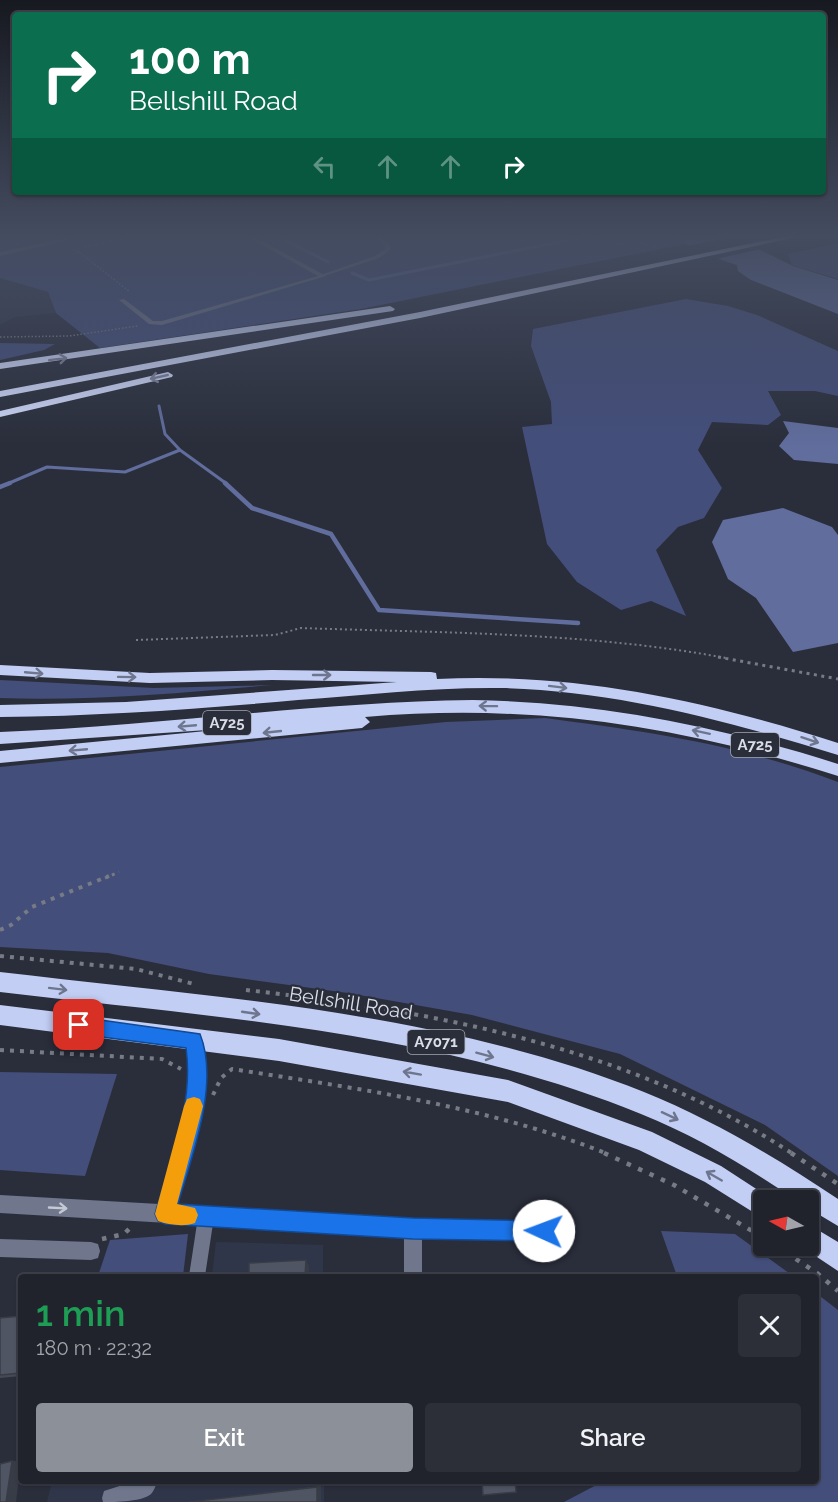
<!DOCTYPE html>
<html lang="en">
<head>
<meta charset="utf-8">
<style>
	:root { --surface:#20222c; --page:#2d2f38; --text:#f1f3f6; --muted:#a2a4a9; --line:#3d3f48; --accent:#8c9099 }
	body { margin:0; font-family:Raleway,sans-serif; background:var(--page); color:var(--text); height:100vh; display:flex; flex-direction:column; font-size:22px; white-space:nowrap }
	* { box-sizing:border-box; margin:0 }
	p { font-size:20px; color:var(--muted) }
	.icon { flex:none; width:33px; height:33px; fill:none; stroke:currentColor; stroke-width:2; stroke-linecap:round; stroke-linejoin:round }
	.map { position:relative; flex:1; overflow:hidden }
	.side { position:absolute; left:18px; top:1274px; width:801px; height:210px; display:flex; flex-direction:column; background:var(--surface); border-radius:6px; box-shadow:0 2px 4px #0004,0 0 0 2px var(--line) }
	.side>* { flex:none }
	.hud { position:absolute; left:12px; top:12px; width:814px; height:183px; border-radius:6px; box-shadow:0 2px 4px #0004,0 0 0 2px var(--line); background:#0b6e4f; color:#fff; overflow:hidden }
	.needle { width:39px; rotate:278deg }
	.buttons { position:absolute; left:753px; top:1190px; display:grid; gap:12px }
	.buttons a { display:grid; place-items:center; width:66px; height:66px; border-radius:6px; background:var(--surface); box-shadow:0 2px 4px #0004,0 0 0 2px var(--line); font-size:30px }
	.pin { position:absolute; display:grid; place-items:center; width:51px; height:51px; color:#fff; margin:-26px; border-radius:12px; box-shadow:0 3px 9px #0006 }
	.me { position:absolute; width:66px; margin:-33px; rotate:272deg; stroke-linejoin:round; filter:drop-shadow(0 0 4px #0008) }
	.turn { display:flex; align-items:center; gap:21px; height:126px; padding:0 18px; font-size:27px }
	.turn .icon { width:78px; height:78px; stroke-width:2.5 }
	.turn b { display:block; font-size:42px; line-height:51px }
	.lanes { display:flex; align-items:center; height:57px; padding:0 18px; background:#0003; justify-content:center; gap:30px; direction:ltr }
	.lanes .off { opacity:.35 }
	.round { display:grid; place-items:center; flex:none; width:63px; height:63px; border-radius:6px; background:var(--page) }
	.overview { display:flex; align-items:center; justify-content:space-between; height:102px; padding:0 18px }
	h1 { font-size:36px; font-weight:600; line-height:45px; color:#1e9e55 }
	.cta { display:flex; gap:12px; margin-top:auto; padding:12px 18px }
	.cta a { flex:1; height:69px; border-radius:6px; background:var(--accent); color:#fff; font-size:24px; font-weight:600; line-height:69px; text-align:center }
	.cta a+a { background:var(--page); color:var(--text) }
	.map>svg:first-child { display:block }
	.built { fill:#303649 }
	.green { fill:#434e7b }
	.water { fill:#606d9d }
	.pier { fill:#2a2e3b }
	.lines { fill:none; stroke-linecap:round; stroke-linejoin:round }
	.stream-far1 { stroke:#606d9d; stroke-width:3 }
	.stream { stroke:#606d9d; stroke-width:4.5 }
	.path-far4 { stroke:#777b85; stroke-width:1.5; stroke-dasharray:1.5 2; stroke-linecap:butt }
	.path-far3 { stroke:#777b85; stroke-width:2; stroke-dasharray:2 3; stroke-linecap:butt }
	.path-far2 { stroke:#777b85; stroke-width:3; stroke-dasharray:3 4.5; stroke-linecap:butt }
	.path-far1 { stroke:#777b85; stroke-width:4; stroke-dasharray:4 6; stroke-linecap:butt }
	.path { stroke:#777b85; stroke-width:4.5; stroke-dasharray:4.5 8; stroke-linecap:butt }
	.service { fill:#70778d; fill-rule:evenodd }
	.minor { fill:#70778d; fill-rule:evenodd }
	.trunk { fill:#c2cef4; fill-rule:evenodd }
	.motorway { fill:#d2dcfd; fill-rule:evenodd }
	.wall { fill:#454956 }
	.shaded-wall { fill:#383c46 }
	.building { fill:#505564; stroke:#383c46; stroke-width:1.5 }
	.oneway { stroke:#7e859c }
	.oneway2 { stroke:#6e768e }
	.oneway3 { stroke:#c5c9d3 }
	.route { fill:#1a73e8; stroke:#114b97; stroke-width:1.5 }
	.slow { fill:#f59e0b }
	.labels { text-anchor:middle; dominant-baseline:central; stroke-width:4.5; stroke-linejoin:round; paint-order:stroke }
	.shield { fill:#2a2e3b; stroke:#a5a8b2; stroke-width:1.5 }
	.shield-label { font-size:15px; font-weight:bold; fill:#dadde5 }
	.near-street-label { font-size:20px; fill:#dadde5; stroke:#2a2e3b }
</style>
</head>
<body>
<div class="map">
<svg width="838" height="1502" viewBox="0 0 838 1502">
	<rect width="100%" height="100%" fill="#2a2e3b"/>
	<path class="built" d="M0 278 48 292 56 313 15 317 0 325Z
		M216 1242 323 1245V1276H212Z
		M52 1481H324V1502H47Z"/>
	<path class="green" d="M0 236H725L361 309 100 348 56 313 48 292 0 278Z
		M838 243V279L792 265 788 254Z
		M686 299 728 306 757 315 838 351V396L815 391H768L781 415 768 425 712 422 698 450 722 488 704 518 678 527 656 550 686 616 651 601 621 610 577 582 547 544 522 427 552 424 551 402 531 346 533 329Z
		M0 343 55 344 44 350 0 360Z
		M0 680 154 688 272 685C181 693 91 701 0 698Z
		M545 718C650 732 738 744 838 782V1176L765 1125 620 1054 472 1015 348 993 209 974 108 953 0 947V767L446 722Z
		M0 1072 117 1074 85 1176 0 1170Z
		M661 1231 735 1234 793 1276H677Z
		M188 1234 183 1276H98L110 1240Z
		M816 1293 838 1310V1502H564L604 1481 816 1480Z"/>
	<path class="water" d="M674 236H732L793 266 838 280V314L751 280 738 271 737 265C714 258 694 250 674 236Z
		M783 421 838 428V464L794 460 779 446 789 433Z
		M783 508 832 527 838 535V643L793 652 756 598 728 579 712 542 723 520Z"/>
	<path class="pier" d="M733 236 761 249 716 259 688 246Z"/>
	<g class="lines">
		<path class="stream-far1" d="M277 236 328 262
			M352 273 369 280 584 237
			M159 406 165 434 180 450 227 484
			M7 484 47 467 125 472 180 450"/>
		<path class="stream" d="M225 483 252 508 331 534 379 610 578 623
			M0 487 10 483"/>
		<path class="path-far4" d="M585 236 614 243H643L658 248
			M85 247 135 236
			M75 249 130 292
			M0 337 69 336 138 326"/>
		<path class="path-far3" d="M136 640 275 635 301 628C443 633 586 632 726 658"/>
		<path class="path-far2" d="M718 657 838 679
			M105 878 119 872"/>
		<path class="path-far1" d="M0 930 11 925 32 907 109 876
			M0 956 136 969 194 984
			M246 990C434 1011 632 1048 793 1154
			M0 1050 162 1059 181 1069
			M213 1095 221 1078 232 1069C360 1089 487 1106 608 1154"/>
		<path class="path" d="M604 1153 674 1185 764 1238
			M791 1153 838 1184
			M102 1239 124 1234 130 1228
			M775 1245 817 1273 838 1291"/>
		<path class="service" d="M371 236C382 236 387 240 391 249L379 258 321 277V275L375 256 386 249 383 242Z
			M206 1209 212 1211 214 1217 205 1276H189L198 1217 200 1211Z
			M138 1480H158C156 1485 154 1491 151 1494 141 1502 116 1502 103 1502L102 1498 104 1491Z"/>
		<path class="minor" d="M76 236H86L0 256V252Z
			M246 236H253L326 276 162 325 149 324 119 300 124 299 153 321H162L318 276Z
			M193 1033 199 1036C218 1082 189 1158 176 1205L413 1219 544 1222 550 1225 553 1231 550 1237 544 1240 422 1237V1276H404V1237L0 1213V1195L159 1204 183 1122 190 1072 185 1041 187 1036Z
			M0 1239 91 1242 98 1244 100 1251 98 1258 91 1260 0 1257Z"/>
		<path class="trunk" d="M0 665 150 673 272 670 431 672 436 673 437 679C575 672 708 701 838 743V755C728 721 617 691 502 688 434 687 366 695 298 700 199 709 100 716 0 717V705L126 702 397 682 272 680 150 683 0 675Z
			M473 700C598 702 719 726 838 764V776C677 725 534 703 365 717L370 722 362 728 0 763V751L237 728 0 744V732C158 726 315 702 473 700Z
			M0 972C211 997 446 1012 644 1092 713 1120 777 1158 838 1199V1226L808 1208V1200H796C747 1167 696 1136 641 1114 442 1032 212 1017 0 992Z
			M0 1005 279 1039 508 1080 652 1132 721 1166 773 1200H764V1219L705 1182 639 1150 508 1102 279 1061 0 1025Z
			M808 1224 838 1242V1271L799 1245H808Z"/>
		<path class="motorway" d="M787 236H802L420 318 0 397V391L420 312Z
			M390 306 395 309 393 311 0 369V363Z
			M168 372 173 375 172 377 0 417V411Z"/>
	</g>
	<path class="wall" d="M21 1316V1376L0 1378V1318Z
		M321 1486V1502H189L197 1501Z"/>
	<path class="shaded-wall" d="M306 1260 309 1266V1276H305Z
		M12 1461H21L16 1502H6Z
		M321 1486V1502H317V1487Z"/>
	<path class="building" d="M306 1260 305 1276H249V1263Z
		M21 1316V1373L0 1375V1318Z
		M12 1461 6 1502H0V1464Z
		M482 1480H515L516 1492 483 1495Z
		M317 1487V1502H189Z"/>
	<defs><path id="oneway-shaft" d="M-6 0H5M1.5-3L5.5 0L1.5 3" fill="none" stroke-width="1.6" stroke-linecap="round" stroke-linejoin="round" transform="scale(1.5)"/></defs>
	<g class="oneway">
		<use href="#oneway-shaft" transform="translate(58 359) rotate(-7)"/>
		<use href="#oneway-shaft" transform="translate(159 377) rotate(167)"/>
	</g>
	<g class="oneway2">
		<use href="#oneway-shaft" transform="translate(34 673) rotate(5)"/>
		<use href="#oneway-shaft" transform="translate(322 675)"/>
		<use href="#oneway-shaft" transform="translate(127 677) rotate(1)"/>
		<use href="#oneway-shaft" transform="translate(558 687) rotate(7)"/>
		<use href="#oneway-shaft" transform="translate(488 706) rotate(-179)"/>
		<use href="#oneway-shaft" transform="translate(187 726) rotate(175)"/>
		<use href="#oneway-shaft" transform="translate(272 732) rotate(174)"/>
		<use href="#oneway-shaft" transform="translate(701 732) rotate(-168)"/>
		<use href="#oneway-shaft" transform="translate(810 740) rotate(18)"/>
		<use href="#oneway-shaft" transform="translate(78 750) rotate(175)"/>
		<use href="#oneway-shaft" transform="translate(58 989) rotate(7)"/>
		<use href="#oneway-shaft" transform="translate(251 1013) rotate(8)"/>
		<use href="#oneway-shaft" transform="translate(485 1055) rotate(15)"/>
		<use href="#oneway-shaft" transform="translate(412 1073) rotate(-170)"/>
		<use href="#oneway-shaft" transform="translate(670 1116) rotate(25)"/>
		<use href="#oneway-shaft" transform="translate(714 1176) rotate(-150)"/>
	</g>
	<use class="oneway3" href="#oneway-shaft" transform="translate(58 1208) rotate(3)"/>
	<linearGradient id="sky" x2="0" y2="1"><stop stop-color="#171920"/><stop offset="0.53" stop-color="#444c60"/><stop offset="1" stop-color="#444c60" stop-opacity="0"/></linearGradient>
	<rect width="838" height="446" fill="url(#sky)"/>
	<path class="route" d="M79 1017 200 1034C220 1084 192 1155 178 1204L413 1218 544 1221 551 1224 554 1231 551 1238 544 1241 413 1239 165 1224 158 1221 155 1214C170 1161 194 1104 186 1048L79 1034 73 1031 70 1025 73 1019Z"/>
	<path class="slow" d="M194 1097 200 1099 203 1106 177 1204 195 1208 198 1215 195 1223C184 1227 169 1225 158 1221L155 1214 184 1106 187 1099Z"/>
	<g class="labels">
		<g class="shield">
			<rect x="203" y="711" width="48" height="24" rx="4.5"/>
			<rect x="731" y="733" width="48" height="24" rx="4.5"/>
			<rect x="407.5" y="1030" width="57" height="24" rx="4.5"/>
		</g>
		<g class="shield-label">
			<text x="227" y="723">A725</text>
			<text x="755" y="745">A725</text>
			<text x="436" y="1042">A7071</text>
		</g>
		<g class="near-street-label">
			<text transform="translate(351 1003) rotate(9)">Bellshill Road</text>
		</g>
	</g>
</svg>
<div class="buttons">
<a><svg class="needle" viewBox="-14 -14 28 28"><path d="M0-13l5 13h-10z" fill="#e53935"/><path d="M0 13l5-13h-10z" fill="#a2a4a9"/></svg></a>
</div>
<div class="pin" style="left:79px;top:1025px;background:#d93025"><svg class="icon" aria-label="arrive" viewBox="0 0 24 24"><path d="M6 21V4h12l-3 4 3 4H6"/></svg></div>
<svg class="me" style="left:544px;top:1231px" viewBox="-20 -20 40 40"><circle r="19" fill="#fff"/><path d="M0-13L10 11 0 6-10 11z" fill="#1a73e8"/></svg>
<div class="hud">
<div class="turn"><svg class="icon" aria-label="right" viewBox="0 0 24 24"><path d="M7 20v-9h11M14 6l5 5-5 5"/></svg><div><b>100 m</b>Bellshill Road</div></div>
<div class="lanes"><svg class="icon off" aria-label="left" viewBox="0 0 24 24"><path d="M17 20v-9H6M10 6l-5 5 5 5"/></svg><svg class="icon off" aria-label="ahead" viewBox="0 0 24 24"><path d="M12 20V5M6 11l6-6 6 6"/></svg><svg class="icon off" aria-label="ahead" viewBox="0 0 24 24"><path d="M12 20V5M6 11l6-6 6 6"/></svg><svg class="icon" aria-label="right" viewBox="0 0 24 24"><path d="M7 20v-9h11M14 6l5 5-5 5"/></svg></div>
</div>
<section class="side">
<div class="overview"><div><h1>1 min</h1><p>180 m · 22:32</p></div><a class="round"><svg class="icon" aria-label="close" viewBox="0 0 24 24"><path d="M6 6l12 12M18 6L6 18"/></svg></a></div>
<div class="cta"><a>Exit</a><a>Share</a></div>
</section>
</div>
</body>
</html>
